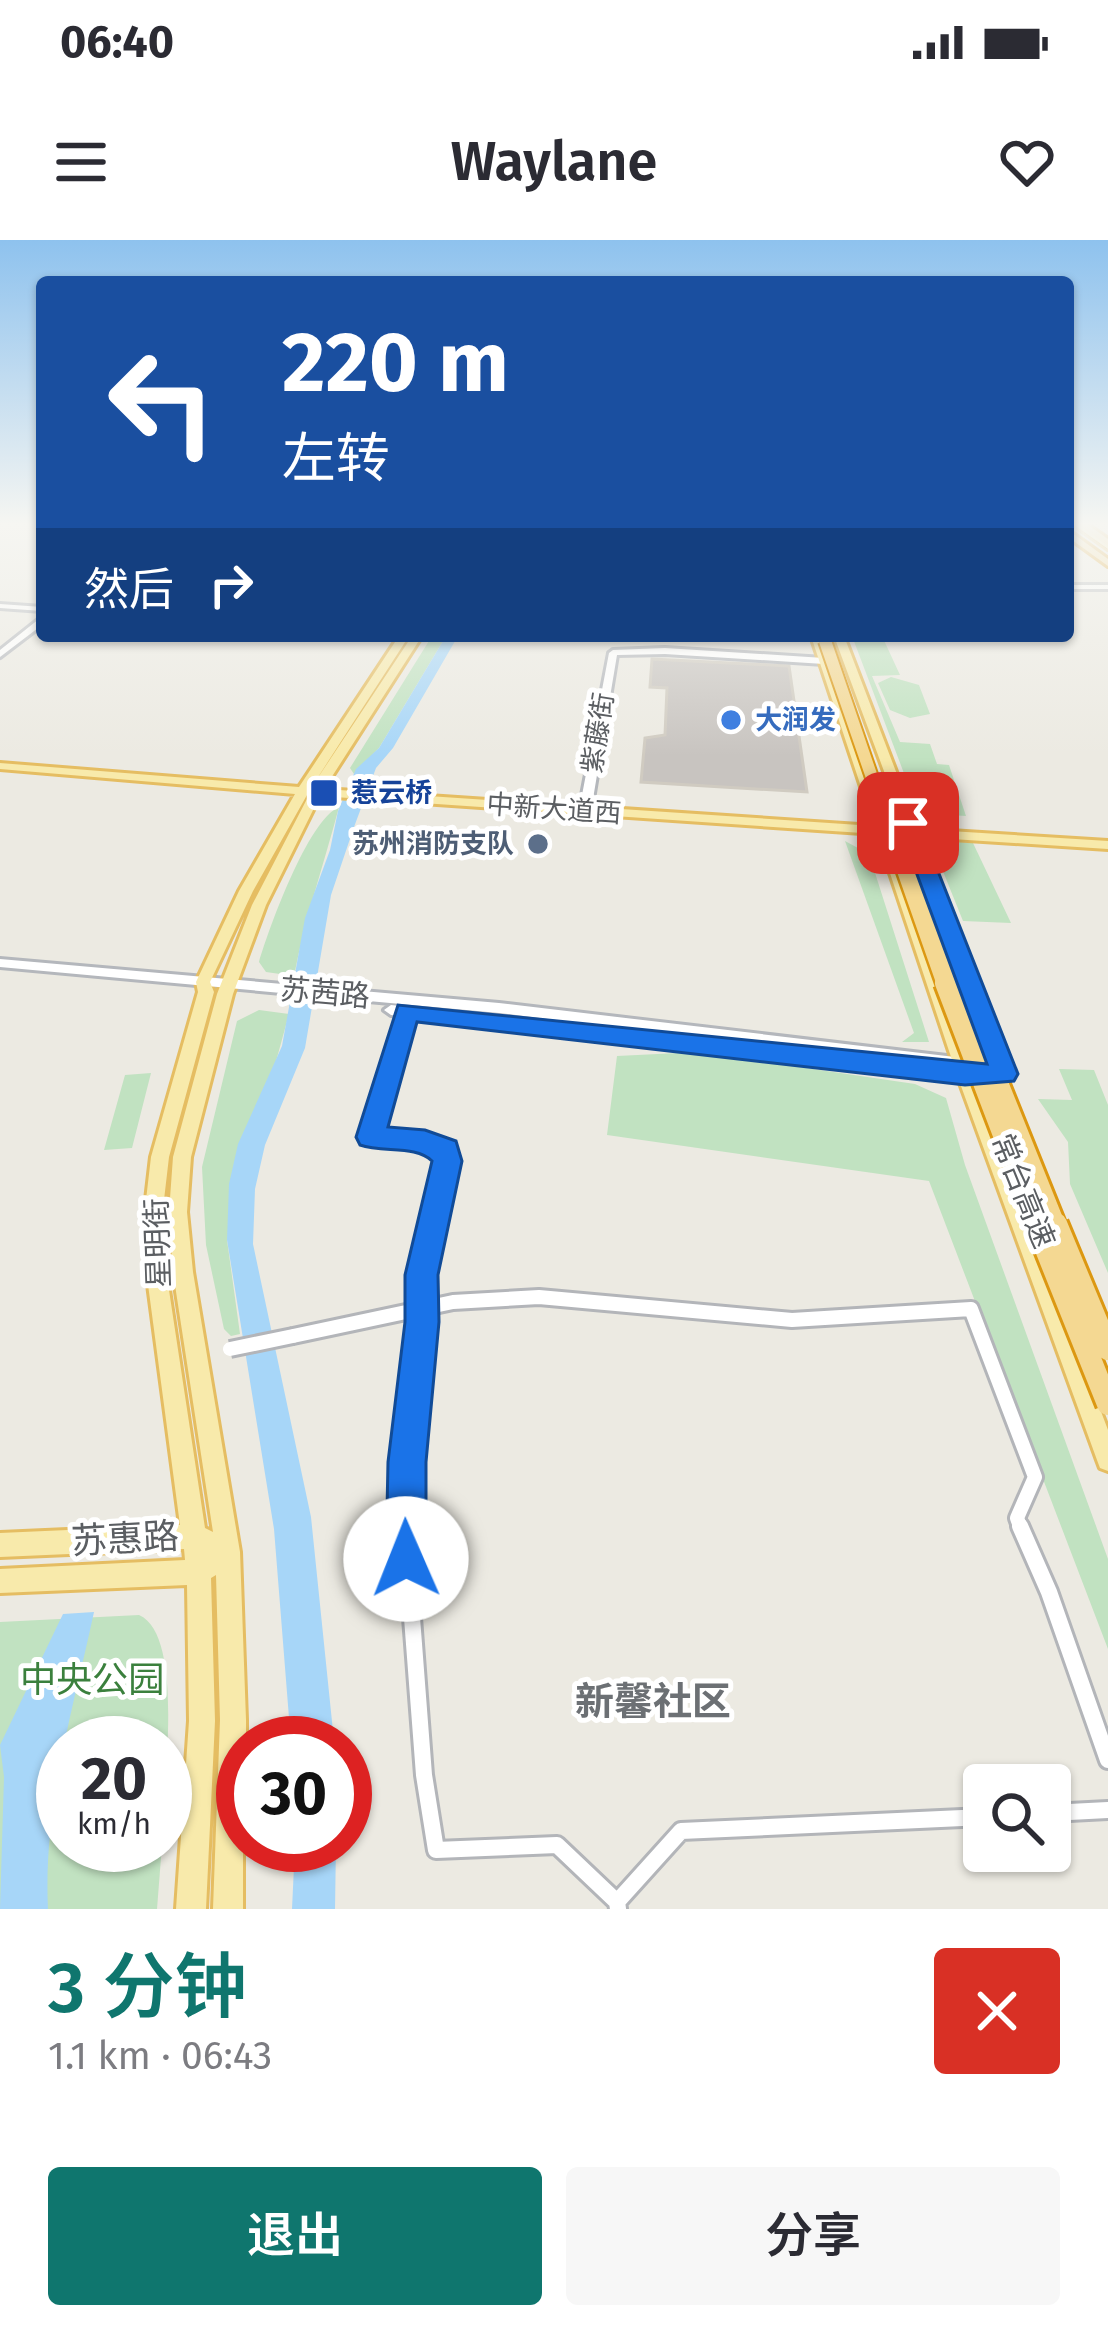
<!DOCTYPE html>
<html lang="zh">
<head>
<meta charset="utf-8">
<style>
	:root { --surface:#fff; --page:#f7f7f7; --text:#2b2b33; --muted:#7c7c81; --accent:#0f766e }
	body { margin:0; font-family:"Fira Sans","Noto Sans SC",sans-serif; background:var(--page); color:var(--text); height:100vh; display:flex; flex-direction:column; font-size:45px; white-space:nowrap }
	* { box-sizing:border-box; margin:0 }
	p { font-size:39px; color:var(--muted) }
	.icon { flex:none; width:66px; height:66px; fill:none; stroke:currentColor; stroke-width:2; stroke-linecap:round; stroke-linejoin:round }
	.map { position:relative; height:1669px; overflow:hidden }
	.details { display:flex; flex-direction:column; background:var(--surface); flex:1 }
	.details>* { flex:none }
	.hud { position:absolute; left:36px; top:36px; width:1038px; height:366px; border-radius:12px; box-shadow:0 3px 9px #0004; background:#1a4fa0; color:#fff; overflow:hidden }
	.fabs { position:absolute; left:963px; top:1524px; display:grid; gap:24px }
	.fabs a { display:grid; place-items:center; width:108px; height:108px; border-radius:12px; background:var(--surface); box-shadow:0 3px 9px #0004; font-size:60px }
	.speed { position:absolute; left:36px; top:1476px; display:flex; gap:24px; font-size:60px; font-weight:700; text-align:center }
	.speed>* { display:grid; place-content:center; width:156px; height:156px; border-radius:50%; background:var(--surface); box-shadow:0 3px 9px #0004; line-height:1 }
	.speed small { font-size:30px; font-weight:400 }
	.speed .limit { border:18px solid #d22; background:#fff; color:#111 }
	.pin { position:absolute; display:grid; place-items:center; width:102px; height:102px; color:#fff; margin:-51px; border-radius:24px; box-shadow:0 6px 18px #0006 }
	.me { position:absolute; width:132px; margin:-66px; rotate:359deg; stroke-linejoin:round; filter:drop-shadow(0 0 9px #0008) }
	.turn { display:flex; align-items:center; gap:42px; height:252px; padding:0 48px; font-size:54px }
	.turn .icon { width:156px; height:156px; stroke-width:2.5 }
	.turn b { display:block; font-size:84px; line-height:102px }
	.then { display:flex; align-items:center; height:114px; padding:0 48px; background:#0003; gap:24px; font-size:45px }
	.round { display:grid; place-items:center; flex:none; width:126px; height:126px; border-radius:12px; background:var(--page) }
	.summary { display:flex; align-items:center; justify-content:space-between; height:204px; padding:0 48px }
	h1 { font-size:72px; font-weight:600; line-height:90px; color:var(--accent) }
	.cta { display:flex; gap:24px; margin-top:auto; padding:24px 48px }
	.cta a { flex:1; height:138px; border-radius:12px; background:var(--accent); color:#fff; font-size:48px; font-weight:600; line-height:138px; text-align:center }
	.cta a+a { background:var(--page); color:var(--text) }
	.status { display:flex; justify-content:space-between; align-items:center; height:84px; padding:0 60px; background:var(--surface); direction:ltr }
	.status svg { height:33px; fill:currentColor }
	header { display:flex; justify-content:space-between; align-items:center; height:156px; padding:0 48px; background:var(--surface); font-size:54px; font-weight:600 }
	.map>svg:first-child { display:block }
	.green { fill:#c1e2c1 }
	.water { fill:#a7d6f8 }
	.building { fill:#c8c4c0; stroke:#d0cbc1; stroke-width:3 }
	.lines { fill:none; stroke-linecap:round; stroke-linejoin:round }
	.street-far2-casing { stroke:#b3b5b9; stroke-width:16 }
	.street-far1-casing { stroke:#b3b5b9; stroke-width:20 }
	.street-casing { stroke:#b3b5b9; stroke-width:22 }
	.secondary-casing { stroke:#b4b7bc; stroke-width:6 }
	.primary-casing { stroke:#e5bd62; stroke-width:6 }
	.highway-casing { stroke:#dc9812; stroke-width:6 }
	.street-far2 { stroke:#fff; stroke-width:10 }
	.street-far1 { stroke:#fff; stroke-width:14 }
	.street { stroke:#fff; stroke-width:16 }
	.secondary { fill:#fff; fill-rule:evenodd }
	.primary { fill:#f8eaab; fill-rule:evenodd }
	.highway { fill:#f4d892; fill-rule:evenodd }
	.street-bridge-casing { stroke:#b3b5b9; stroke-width:20; stroke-linecap:butt }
	.highway-bridge-far4-casing { stroke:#dc9812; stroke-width:12; stroke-linecap:butt }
	.highway-bridge-far3-casing { stroke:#dc9812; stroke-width:16; stroke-linecap:butt }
	.highway-bridge-far2-casing { stroke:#dc9812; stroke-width:20; stroke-linecap:butt }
	.highway-bridge-far1-casing { stroke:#dc9812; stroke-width:24; stroke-linecap:butt }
	.highway-bridge-casing { stroke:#dc9812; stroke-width:28; stroke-linecap:butt }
	.street-bridge { stroke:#fff; stroke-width:14 }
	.highway-bridge-far4 { stroke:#f4d892; stroke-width:9 }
	.highway-bridge-far3 { stroke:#f4d892; stroke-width:12 }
	.highway-bridge-far2 { stroke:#f4d892; stroke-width:15 }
	.highway-bridge-far1 { stroke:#f4d892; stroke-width:18 }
	.highway-bridge { stroke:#f4d892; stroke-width:22 }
	.route { fill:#1a73e8; stroke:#114b97; stroke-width:3 }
	.shop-dot { fill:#3f7fe0; stroke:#fff; stroke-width:4.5 }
	.transit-dot { fill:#1a4fb4; stroke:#fff; stroke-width:4.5 }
	.service-dot { fill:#5c6f8a; stroke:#fff; stroke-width:4.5 }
	.labels { text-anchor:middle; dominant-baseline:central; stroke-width:10; stroke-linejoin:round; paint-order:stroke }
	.far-shop-label { font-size:27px; font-weight:bold; fill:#366cbe; stroke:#fff; text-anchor:start }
	.far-street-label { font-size:27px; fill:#5b5e62; stroke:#fff }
	.far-transit-label { font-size:27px; font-weight:bold; fill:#164399; stroke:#fff; text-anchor:start }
	.far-service-label { font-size:27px; font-weight:bold; fill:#4e5e75; stroke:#fff; text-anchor:end }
	.street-label { font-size:30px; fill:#5b5e62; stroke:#fff }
	.near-street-label { font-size:36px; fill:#5b5e62; stroke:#fff }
	.near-park-label { font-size:36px; fill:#3b803d; stroke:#fff }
	.near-neighbourhood-label { font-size:39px; font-weight:bold; fill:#6c7074; stroke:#fff }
</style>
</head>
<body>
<div class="status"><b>06:40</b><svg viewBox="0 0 49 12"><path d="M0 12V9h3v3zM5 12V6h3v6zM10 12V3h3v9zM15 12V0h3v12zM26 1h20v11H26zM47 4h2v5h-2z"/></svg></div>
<header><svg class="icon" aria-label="menu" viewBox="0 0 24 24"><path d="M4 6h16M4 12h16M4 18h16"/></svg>Waylane<svg class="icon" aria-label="heart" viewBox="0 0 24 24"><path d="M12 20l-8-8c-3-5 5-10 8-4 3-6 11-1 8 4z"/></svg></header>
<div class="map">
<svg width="1108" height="1669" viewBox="0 0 1108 1669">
	<rect width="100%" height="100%" fill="#eceae2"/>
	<path class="green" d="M432 396H446L379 508 354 534 350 528Z
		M852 396H882L900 435 872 436 900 502 930 504 937 524 949 525 966 576 919 573Z
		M891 437 919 445 930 474 910 478 890 470 878 443Z
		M339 567C324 624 305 678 294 736L266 732 259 722C269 688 308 580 339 567Z
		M935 600 973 603 1011 683 963 681 932 604Z
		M845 601 869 614 929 802H902L914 793Z
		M259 770 289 774 227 1000 240 1094 231 1096 224 1089 206 1005 202 927 237 781Z
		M698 812 915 844 946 858 965 925 1108 1319V1409L929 941 607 895 617 816Z
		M1059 829 1094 830 1108 865V1033L1070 944 1068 902 1038 859 1072 860Z
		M151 833 132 908 104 910 125 835Z
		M139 1375C179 1392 167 1509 165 1548V1503H63V1605H162L157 1669H0V1382Z"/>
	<path class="water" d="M446 396H458L393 508 376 528 354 587 331 655 305 808 265 905 255 949 253 1004 311 1277 334 1501 291 1503 274 1289 227 1000 229 944 238 904 282 806 305 678 330 610 338 571 356 529 379 508Z
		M94 1372C73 1470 43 1567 48 1669H0L4 1537 0 1505 63 1374Z
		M295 1605H336L335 1669H292Z"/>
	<path class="building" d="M652 419 789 426 807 552 641 542 645 498 665 495 667 448 650 447Z"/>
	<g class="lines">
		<g class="street-far2-casing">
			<path id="street-far2" d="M407 771 370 897 425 901 446 910 433 987"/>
		</g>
		<g class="street-far1-casing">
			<path id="street-far1" d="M293 1096 453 1062 539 1057 792 1080 971 1069 1035 1237 1017 1278 1021 1289
				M404 1289 422 1035 433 984"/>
		</g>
		<g class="street-casing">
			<path id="street" d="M405 1286 424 1535 436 1610 557 1605 617 1662 618 1669
				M1020 1286 1049 1352 1108 1520
				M1050 1573 1108 1570
				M617 1662 681 1591 984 1577"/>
		</g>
		<g class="secondary-casing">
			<path id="secondary" d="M1068 345H1108V349H1068Z
				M0 364 42 367V371L0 368Z
				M39 379H42V385L0 417V410Z
				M665 408 824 418 828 421 824 424 665 414 617 415 591 571 589 573H581L579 571 609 413 613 410Z
				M0 719 499 763 972 819 977 821 979 825 975 829 983 835 975 841 743 813 736 808 743 803 499 773 0 727Z
				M391 765 701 798 708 803 701 808 391 775 384 770Z"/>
		</g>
		<g class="primary-casing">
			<path id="primary" d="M1070 282H1079L1108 303V309Z
				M399 396H409L311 548 412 396H422L324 549 874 586 811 396H821L887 587 905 588 834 396H844L918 589 1108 601V609L921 597 1001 805 993 811 985 805 908 596 890 594 973 835 1108 1190V1231L1100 1228 1097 1220 957 835 877 594 320 556 266 665 233 754 191 917 187 972 193 1032 240 1312 246 1480V1503H243V1669H213L220 1480 216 1335 211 1338 215 1481 206 1669H176L189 1481 187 1345 0 1353V1329L185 1320 184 1309 0 1317V1293L180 1285 147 1037 144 977 151 917 198 752 196 742 239 651 295 554 0 529V523L299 547ZM307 555H309L252 665 217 754 173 917 169 972 173 1032 213 1292 205 1288 167 1037 162 977 169 917 214 752 210 742 253 651Z"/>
		</g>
		<g class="highway-casing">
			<path id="highway" d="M1074 282H1084L1108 299V306Z
				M1068 290 1108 319V326L1068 297Z"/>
		</g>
		<use href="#street-far2" class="street-far2"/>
		<use href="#street-far1" class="street-far1"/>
		<use href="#street" class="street"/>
		<use href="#secondary" class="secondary"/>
		<use href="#primary" class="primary"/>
		<use href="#highway" class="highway"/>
		<g class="street-bridge-casing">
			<path id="street-bridge" d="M230 1109 293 1096"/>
		</g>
		<g class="highway-bridge-far4-casing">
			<path id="highway-bridge-far4" d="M823 396 826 404"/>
		</g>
		<g class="highway-bridge-far3-casing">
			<path id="highway-bridge-far3" d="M825 401 878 555
				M888 550 890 555"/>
		</g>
		<g class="highway-bridge-far2-casing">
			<path id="highway-bridge-far2" d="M877 552 945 746
				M889 552 960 746"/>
		</g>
		<g class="highway-bridge-far1-casing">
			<path id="highway-bridge-far1" d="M944 743 1037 987
				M959 743 1057 987"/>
		</g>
		<g class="highway-bridge-casing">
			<path id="highway-bridge" d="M1036 984 1108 1164
				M1056 984 1108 1109"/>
		</g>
		<use href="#street-bridge" class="street-bridge"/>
		<use href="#highway-bridge-far4" class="highway-bridge-far4"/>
		<use href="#highway-bridge-far3" class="highway-bridge-far3"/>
		<use href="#highway-bridge-far2" class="highway-bridge-far2"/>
		<use href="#highway-bridge-far1" class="highway-bridge-far1"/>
		<use href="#highway-bridge" class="highway-bridge"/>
	</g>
	<linearGradient id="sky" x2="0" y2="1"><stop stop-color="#8ec2ee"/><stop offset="0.55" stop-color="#f6f6f2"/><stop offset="1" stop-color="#f6f6f2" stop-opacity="0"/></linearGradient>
	<rect width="1108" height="516" fill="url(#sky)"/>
	<path class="route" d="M908 577 919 583 1018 834 1014 841 965 845 417 782 388 887 425 890 456 901 462 921 438 1035 439 1082 426 1222V1319L420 1333 406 1339 392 1333 386 1319 388 1222 405 1082V1035L432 921C416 905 383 913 360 905L356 897 398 765 987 824 898 583Z"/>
	<circle class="shop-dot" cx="731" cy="480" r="12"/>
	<rect class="transit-dot" x="309" y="538" width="30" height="30" rx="6"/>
	<circle class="service-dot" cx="538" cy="604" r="12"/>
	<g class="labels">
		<g class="far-shop-label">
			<text x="755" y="480">大润发</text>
		</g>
		<g class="far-street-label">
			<text transform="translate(598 493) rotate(-81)">紫藤街</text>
			<text transform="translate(554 569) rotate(4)">中新大道西</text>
		</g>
		<g class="far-transit-label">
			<text x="351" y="553">惹云桥</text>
		</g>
		<g class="far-service-label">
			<text x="514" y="604">苏州消防支队</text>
		</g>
		<g class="street-label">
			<text transform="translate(325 753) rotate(5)">苏茜路</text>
			<text transform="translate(1023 951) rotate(68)">常台高速</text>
			<text transform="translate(158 1003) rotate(-92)">星明街</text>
		</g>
		<g class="near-street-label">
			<text transform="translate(125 1299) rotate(-3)">苏惠路</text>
		</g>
		<g class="near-park-label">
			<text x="92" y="1440">中央公园</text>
		</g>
		<g class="near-neighbourhood-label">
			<text x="653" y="1462">新馨社区</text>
		</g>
	</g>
</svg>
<div class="fabs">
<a><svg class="icon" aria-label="search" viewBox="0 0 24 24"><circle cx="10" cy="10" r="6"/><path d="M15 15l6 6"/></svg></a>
</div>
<div class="speed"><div>20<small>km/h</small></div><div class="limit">30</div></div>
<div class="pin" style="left:908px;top:583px;background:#d93025"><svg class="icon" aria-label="arrive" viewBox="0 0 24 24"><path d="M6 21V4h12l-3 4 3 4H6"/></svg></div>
<svg class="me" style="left:406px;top:1319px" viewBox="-20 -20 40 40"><circle r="19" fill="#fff"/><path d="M0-13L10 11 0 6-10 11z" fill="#1a73e8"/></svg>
<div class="hud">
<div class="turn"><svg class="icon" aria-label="left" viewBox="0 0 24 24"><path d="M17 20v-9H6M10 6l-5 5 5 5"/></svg><div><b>220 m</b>左转</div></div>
<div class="then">然后<svg class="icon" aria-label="right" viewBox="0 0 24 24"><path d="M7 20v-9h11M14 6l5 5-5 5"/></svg></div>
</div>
</div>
<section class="details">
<div class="summary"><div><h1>3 分钟</h1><p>1.1 km · 06:43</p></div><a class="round" style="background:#d93025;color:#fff"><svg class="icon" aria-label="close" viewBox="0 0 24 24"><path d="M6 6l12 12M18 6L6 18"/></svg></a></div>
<div class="cta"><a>退出</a><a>分享</a></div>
</section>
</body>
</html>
